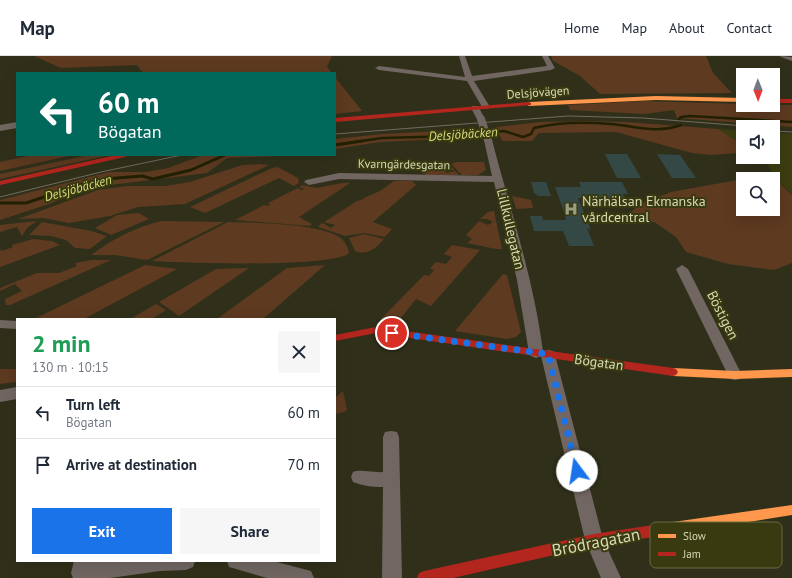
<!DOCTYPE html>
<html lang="en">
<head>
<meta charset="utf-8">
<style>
	:root { --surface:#fff; --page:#f6f6f7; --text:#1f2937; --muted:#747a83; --line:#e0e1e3; --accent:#1a73e8 }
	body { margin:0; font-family:"PT Sans",sans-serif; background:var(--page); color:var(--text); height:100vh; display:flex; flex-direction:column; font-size:15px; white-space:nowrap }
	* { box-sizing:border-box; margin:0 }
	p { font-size:13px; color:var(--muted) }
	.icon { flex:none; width:22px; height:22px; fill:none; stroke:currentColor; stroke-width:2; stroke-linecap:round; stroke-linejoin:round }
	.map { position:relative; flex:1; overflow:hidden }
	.side { position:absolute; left:16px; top:262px; width:320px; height:244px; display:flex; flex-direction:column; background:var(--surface); border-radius:0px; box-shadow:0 4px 16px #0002 }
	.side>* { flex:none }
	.top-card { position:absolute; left:16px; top:16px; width:320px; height:84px; border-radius:0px; box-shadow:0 4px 16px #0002; background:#00695c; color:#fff; overflow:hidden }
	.needle { width:26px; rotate:179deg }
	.controls { position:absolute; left:736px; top:12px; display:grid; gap:8px }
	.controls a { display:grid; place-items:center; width:44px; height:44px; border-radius:0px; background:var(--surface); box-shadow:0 4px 16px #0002; font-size:20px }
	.pin { position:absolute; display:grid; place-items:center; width:34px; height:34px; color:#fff; margin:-17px; border:2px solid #fff; border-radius:50%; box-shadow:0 1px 4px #0007 }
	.me { position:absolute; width:44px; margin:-22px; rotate:346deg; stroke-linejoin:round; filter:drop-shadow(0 0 3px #0008) }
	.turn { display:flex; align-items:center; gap:14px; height:84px; padding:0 16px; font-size:18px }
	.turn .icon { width:52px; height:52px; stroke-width:2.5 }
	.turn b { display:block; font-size:28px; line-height:34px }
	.round { display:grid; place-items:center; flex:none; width:42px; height:42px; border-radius:0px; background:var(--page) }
	.summary { display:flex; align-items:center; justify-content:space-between; height:68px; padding:0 16px }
	h1 { font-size:24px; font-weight:700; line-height:30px; color:#1e9e55 }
	.button { display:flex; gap:8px; margin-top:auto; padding:8px 16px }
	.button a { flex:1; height:46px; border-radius:0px; background:var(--accent); color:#fff; font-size:16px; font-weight:700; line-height:46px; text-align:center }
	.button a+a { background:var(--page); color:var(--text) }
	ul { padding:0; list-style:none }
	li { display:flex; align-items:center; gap:12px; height:52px; padding:0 16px; border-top:1px solid var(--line) }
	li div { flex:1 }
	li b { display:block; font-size:15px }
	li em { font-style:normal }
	header { display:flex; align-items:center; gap:24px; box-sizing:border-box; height:56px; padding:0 20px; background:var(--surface); border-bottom:1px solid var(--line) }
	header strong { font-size:19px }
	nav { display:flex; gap:22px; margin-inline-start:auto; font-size:14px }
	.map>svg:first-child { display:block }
	.built { fill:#3c3e11 }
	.green { fill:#5d3a20 }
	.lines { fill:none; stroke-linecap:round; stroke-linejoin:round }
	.stream-far1 { stroke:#212102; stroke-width:2.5 }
	.stream { stroke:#212102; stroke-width:3 }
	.building { fill:#344846 }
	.street { fill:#716662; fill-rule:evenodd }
	.slow { fill:#ff974d; fill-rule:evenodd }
	.jam { fill:#b3261e; fill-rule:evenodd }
	.tram { stroke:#706b60; stroke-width:1 }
	.street-bridge { stroke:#716662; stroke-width:8 }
	.route { stroke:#1a73e8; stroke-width:7; stroke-dasharray:0 12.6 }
	.labels { text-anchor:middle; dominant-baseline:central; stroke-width:4; stroke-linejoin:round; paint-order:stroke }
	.far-street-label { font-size:12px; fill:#d7dab4; stroke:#393a10 }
	.far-water-label { font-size:13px; font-style:italic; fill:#d8dd7b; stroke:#393a10 }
	.poi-label { font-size:14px; fill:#d7dab4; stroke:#393a10; text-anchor:start }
	.street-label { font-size:14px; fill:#d7dab4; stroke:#393a10 }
	.near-street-label { font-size:17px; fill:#d7dab4; stroke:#393a10 }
	.key { fill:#393a10; stroke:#686a41; stroke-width:1 }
	.key-label { font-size:11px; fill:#d7dab4 }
</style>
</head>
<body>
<header>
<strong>Map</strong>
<nav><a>Home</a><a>Map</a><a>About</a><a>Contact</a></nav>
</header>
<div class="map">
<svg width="792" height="522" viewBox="0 0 792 522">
	<rect width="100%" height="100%" fill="#30301a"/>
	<path class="built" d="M718 73 743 75V89Z
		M773 77 792 78V138L773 120 767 106 760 101H773Z"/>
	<path class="green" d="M34 0H332L327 11 332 17H143L137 9 61 12Z
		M551 0H706L713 17 732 37 600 38 580 20 553 5Z
		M335 21 362 55 335 58Z
		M643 45 743 48V49H792V71L677 62 674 54 645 58 570 54 568 49Z
		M585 65 627 66 718 73 743 89V100L737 97 711 99 692 97 616 76 539 77 532 85H502L496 71 541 66Z
		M461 74 464 82 380 86 335 93V83L382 78Z
		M32 99H73L0 115V106Z
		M89 99H110L0 123V118Z
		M203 99H301L227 102 207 117 102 130 75 137 49 148 0 164V144L109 116H146L168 112Z
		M457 106H484L486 114 478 119H462L451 108Z
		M259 108 269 109 185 148 138 151 110 160 69 167 43 162 18 163 98 134 127 130H165L190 126 242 109Z
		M447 108 455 114H445L446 117 455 115 459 119H425L423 111Z
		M278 111 298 122 299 127 294 130 279 122 205 157 190 151 272 112Z
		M773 121 792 139V207L774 214 728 208 686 196 676 181 654 166 621 165 640 148 671 136 743 123V153H773V123H746Z
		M394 125H412L416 129 373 166 392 173 385 181 364 177 345 180 318 171 322 167 331 172 335 169 324 166 357 145 364 143V142L380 135Z
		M343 127H350L299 161 312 168 310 170 235 164 264 149 267 150 270 149 268 147 298 132 301 134 305 133 299 131 302 129 316 132Z
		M512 140 531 144 533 152 516 153Z
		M494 155 502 193H496L467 187 472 183 466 179 479 165 488 169 493 166 487 163H480L488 156Z
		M139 157 149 163 111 179 95 172 117 159Z
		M37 165 27 172 22 180 17 171 0 176V169Z
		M162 165 224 166 147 204 115 199H91C113 183 135 171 162 165Z
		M42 166 91 175 107 180 90 193 75 192 66 184 51 180 29 179Z
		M228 166C256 167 316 167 339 181 345 185 348 191 349 197 335 212 179 207 152 205Z
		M364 178 384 183C376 192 368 200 355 195L349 182Z
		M33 183 52 185 60 189 0 211V193L2 195 13 191 12 189Z
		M452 189 480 194 431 250 416 243 397 267 380 264 424 219 429 220 434 214 430 212 436 206 446 208 452 201 444 198Z
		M91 204H111L10 249H6L5 243 22 235 15 228 0 235V232L37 217H59L77 210 75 207Z
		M145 209 177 213 84 263H34Z
		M325 209 263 263H217L287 212Z
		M249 212 179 260 159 246 216 213Z
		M503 218 507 219 521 276 516 281 507 283 455 275Z
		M156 248 166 254 152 263H130Z
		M0 313H17V326L0 328Z
		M343 335 347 354 344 356 335 358V342Z"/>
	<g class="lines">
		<path class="stream-far1" d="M679 63 681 61 690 60 792 66
			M355 86 382 82 458 80 504 75 523 81 531 78 534 72C559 66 586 66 611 68 635 70 657 78 681 69"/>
		<path class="stream" d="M335 89 362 85
			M0 147H26L83 128 105 123 142 120 153 123 191 114 225 99"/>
	</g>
	<path class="building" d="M605 98H627L641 122H617Z
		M657 98 680 99 696 122H672Z
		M531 126H546L551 140H539L534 137Z
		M579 126H622L628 138H623L625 143 578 142 591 174 587 172 594 190H569L563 175H534L530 160H542L543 164H566L565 160H569L564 156 555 131H581Z"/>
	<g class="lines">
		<path class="street" d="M459 0H465L472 20 547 10 542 0H548L555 12 551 14 474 25 490 51 486 53 482 51 467 25 379 14 375 12 379 10 465 21Z
			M780 0 792 1V5L781 1Z
			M472 50H478L485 63 484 65H478L471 52Z
			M17 66V72L0 75V69Z
			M488 81 492 84C510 153 534 224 543 296L548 294 553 295 555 299 603 483 621 522H601L585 484 541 300 536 302 531 300 529 297 517 224 494 126 339 123 309 129 304 126 306 124 339 117 492 120 484 84Z
			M682 209 688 213 742 319 740 323 735 324 730 323 728 319 676 213Z
			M0 264 17 265V273L0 272Z
			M17 331V343L0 346V334Z
			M391 375 397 376 399 381 402 522H382L383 431C372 431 363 430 353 426L351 421 353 416C362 413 373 417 383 416V381L385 376Z
			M74 505H195L193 511 186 514 160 515 110 522H73L71 517Z
			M227 505H273L311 515 314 522H267L229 511Z"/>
		<path class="slow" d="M656 40 743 42V46L656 44 529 50 526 48 529 46Z
			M673 312 735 315 792 313V321L735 323 673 320 670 319 668 316 670 313Z
			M792 449V459L673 478 669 476 667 472 669 468 673 466Z"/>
		<path class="jam" d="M773 43H792V47H773Z
			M529 46 531 47V49L335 66V62Z
			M116 99H128L125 101 0 129V125Z
			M376 271 673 312 676 313 678 316 676 319 673 320 376 277 335 285V279Z
			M673 466 677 468 679 472 677 476 673 478 594 490 453 522H417L419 517 424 515 594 478Z"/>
		<path class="tram" d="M773 75 792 76
			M335 78 568 60 643 62 758 71
			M0 141 101 116 182 99"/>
		<path class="street-bridge" d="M481 63 488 84"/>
	</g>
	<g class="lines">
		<path class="route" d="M392 277 548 298 577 415"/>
	</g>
	<defs>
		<g id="hospital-bare" transform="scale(1.08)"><path d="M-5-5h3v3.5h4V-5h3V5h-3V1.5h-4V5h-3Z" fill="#9d9e7e" stroke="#393a10" stroke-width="2.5" paint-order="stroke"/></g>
	</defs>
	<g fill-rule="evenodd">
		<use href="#hospital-bare" x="571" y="153"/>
	</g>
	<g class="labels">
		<g class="far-street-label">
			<text transform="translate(538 36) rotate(-4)">Delsjövägen</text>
			<text transform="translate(404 108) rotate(1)">Kvarngärdesgatan</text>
		</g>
		<g class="far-water-label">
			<text transform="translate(463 78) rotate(-4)">Delsjöbäcken</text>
			<text transform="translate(78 132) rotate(-15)">Delsjöbäcken</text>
		</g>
		<g class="poi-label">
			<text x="582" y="145">Närhälsan Ekmanska<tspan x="582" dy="16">vårdcentral</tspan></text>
		</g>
		<g class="street-label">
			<text transform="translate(511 173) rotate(77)">Lillkullegatan</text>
			<text transform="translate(723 259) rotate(63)">Böstigen</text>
			<text transform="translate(599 306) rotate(8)">Bögatan</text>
		</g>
		<g class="near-street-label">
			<text transform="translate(596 486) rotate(-11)">Brödragatan</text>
		</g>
	</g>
	<rect x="650" y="466" width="132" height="46" rx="6" class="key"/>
	<rect x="658" y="478" width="18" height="4" fill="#ff974d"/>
	<rect x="658" y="496" width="18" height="4" fill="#b3261e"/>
	<g class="key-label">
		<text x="683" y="484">Slow</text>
		<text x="683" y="502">Jam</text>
	</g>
</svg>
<div class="controls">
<a><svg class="needle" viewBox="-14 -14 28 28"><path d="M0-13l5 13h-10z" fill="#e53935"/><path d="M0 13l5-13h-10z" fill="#747a83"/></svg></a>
<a><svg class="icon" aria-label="sound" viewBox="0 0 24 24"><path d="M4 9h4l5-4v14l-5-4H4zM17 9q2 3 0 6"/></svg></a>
<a><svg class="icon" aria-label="search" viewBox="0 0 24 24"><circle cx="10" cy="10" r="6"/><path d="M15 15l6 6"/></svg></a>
</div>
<div class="pin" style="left:392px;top:277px;background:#d93025"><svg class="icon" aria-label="arrive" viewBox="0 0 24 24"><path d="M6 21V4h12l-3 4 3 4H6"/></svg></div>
<svg class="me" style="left:577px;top:415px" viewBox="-20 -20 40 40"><circle r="19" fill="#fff"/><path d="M0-13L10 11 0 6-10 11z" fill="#1a73e8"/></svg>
<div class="top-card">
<div class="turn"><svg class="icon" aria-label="left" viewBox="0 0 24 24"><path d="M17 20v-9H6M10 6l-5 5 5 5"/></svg><div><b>60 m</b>Bögatan</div></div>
</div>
<section class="side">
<div class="summary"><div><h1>2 min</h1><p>130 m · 10:15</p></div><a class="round"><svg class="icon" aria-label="close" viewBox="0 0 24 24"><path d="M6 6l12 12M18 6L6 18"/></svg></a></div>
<ul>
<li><svg class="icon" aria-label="left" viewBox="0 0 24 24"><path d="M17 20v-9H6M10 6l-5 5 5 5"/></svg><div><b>Turn left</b><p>Bögatan</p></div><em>60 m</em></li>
<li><svg class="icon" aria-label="arrive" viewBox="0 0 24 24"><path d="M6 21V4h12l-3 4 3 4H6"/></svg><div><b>Arrive at destination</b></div><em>70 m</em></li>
</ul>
<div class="button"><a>Exit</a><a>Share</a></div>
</section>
</div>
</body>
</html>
